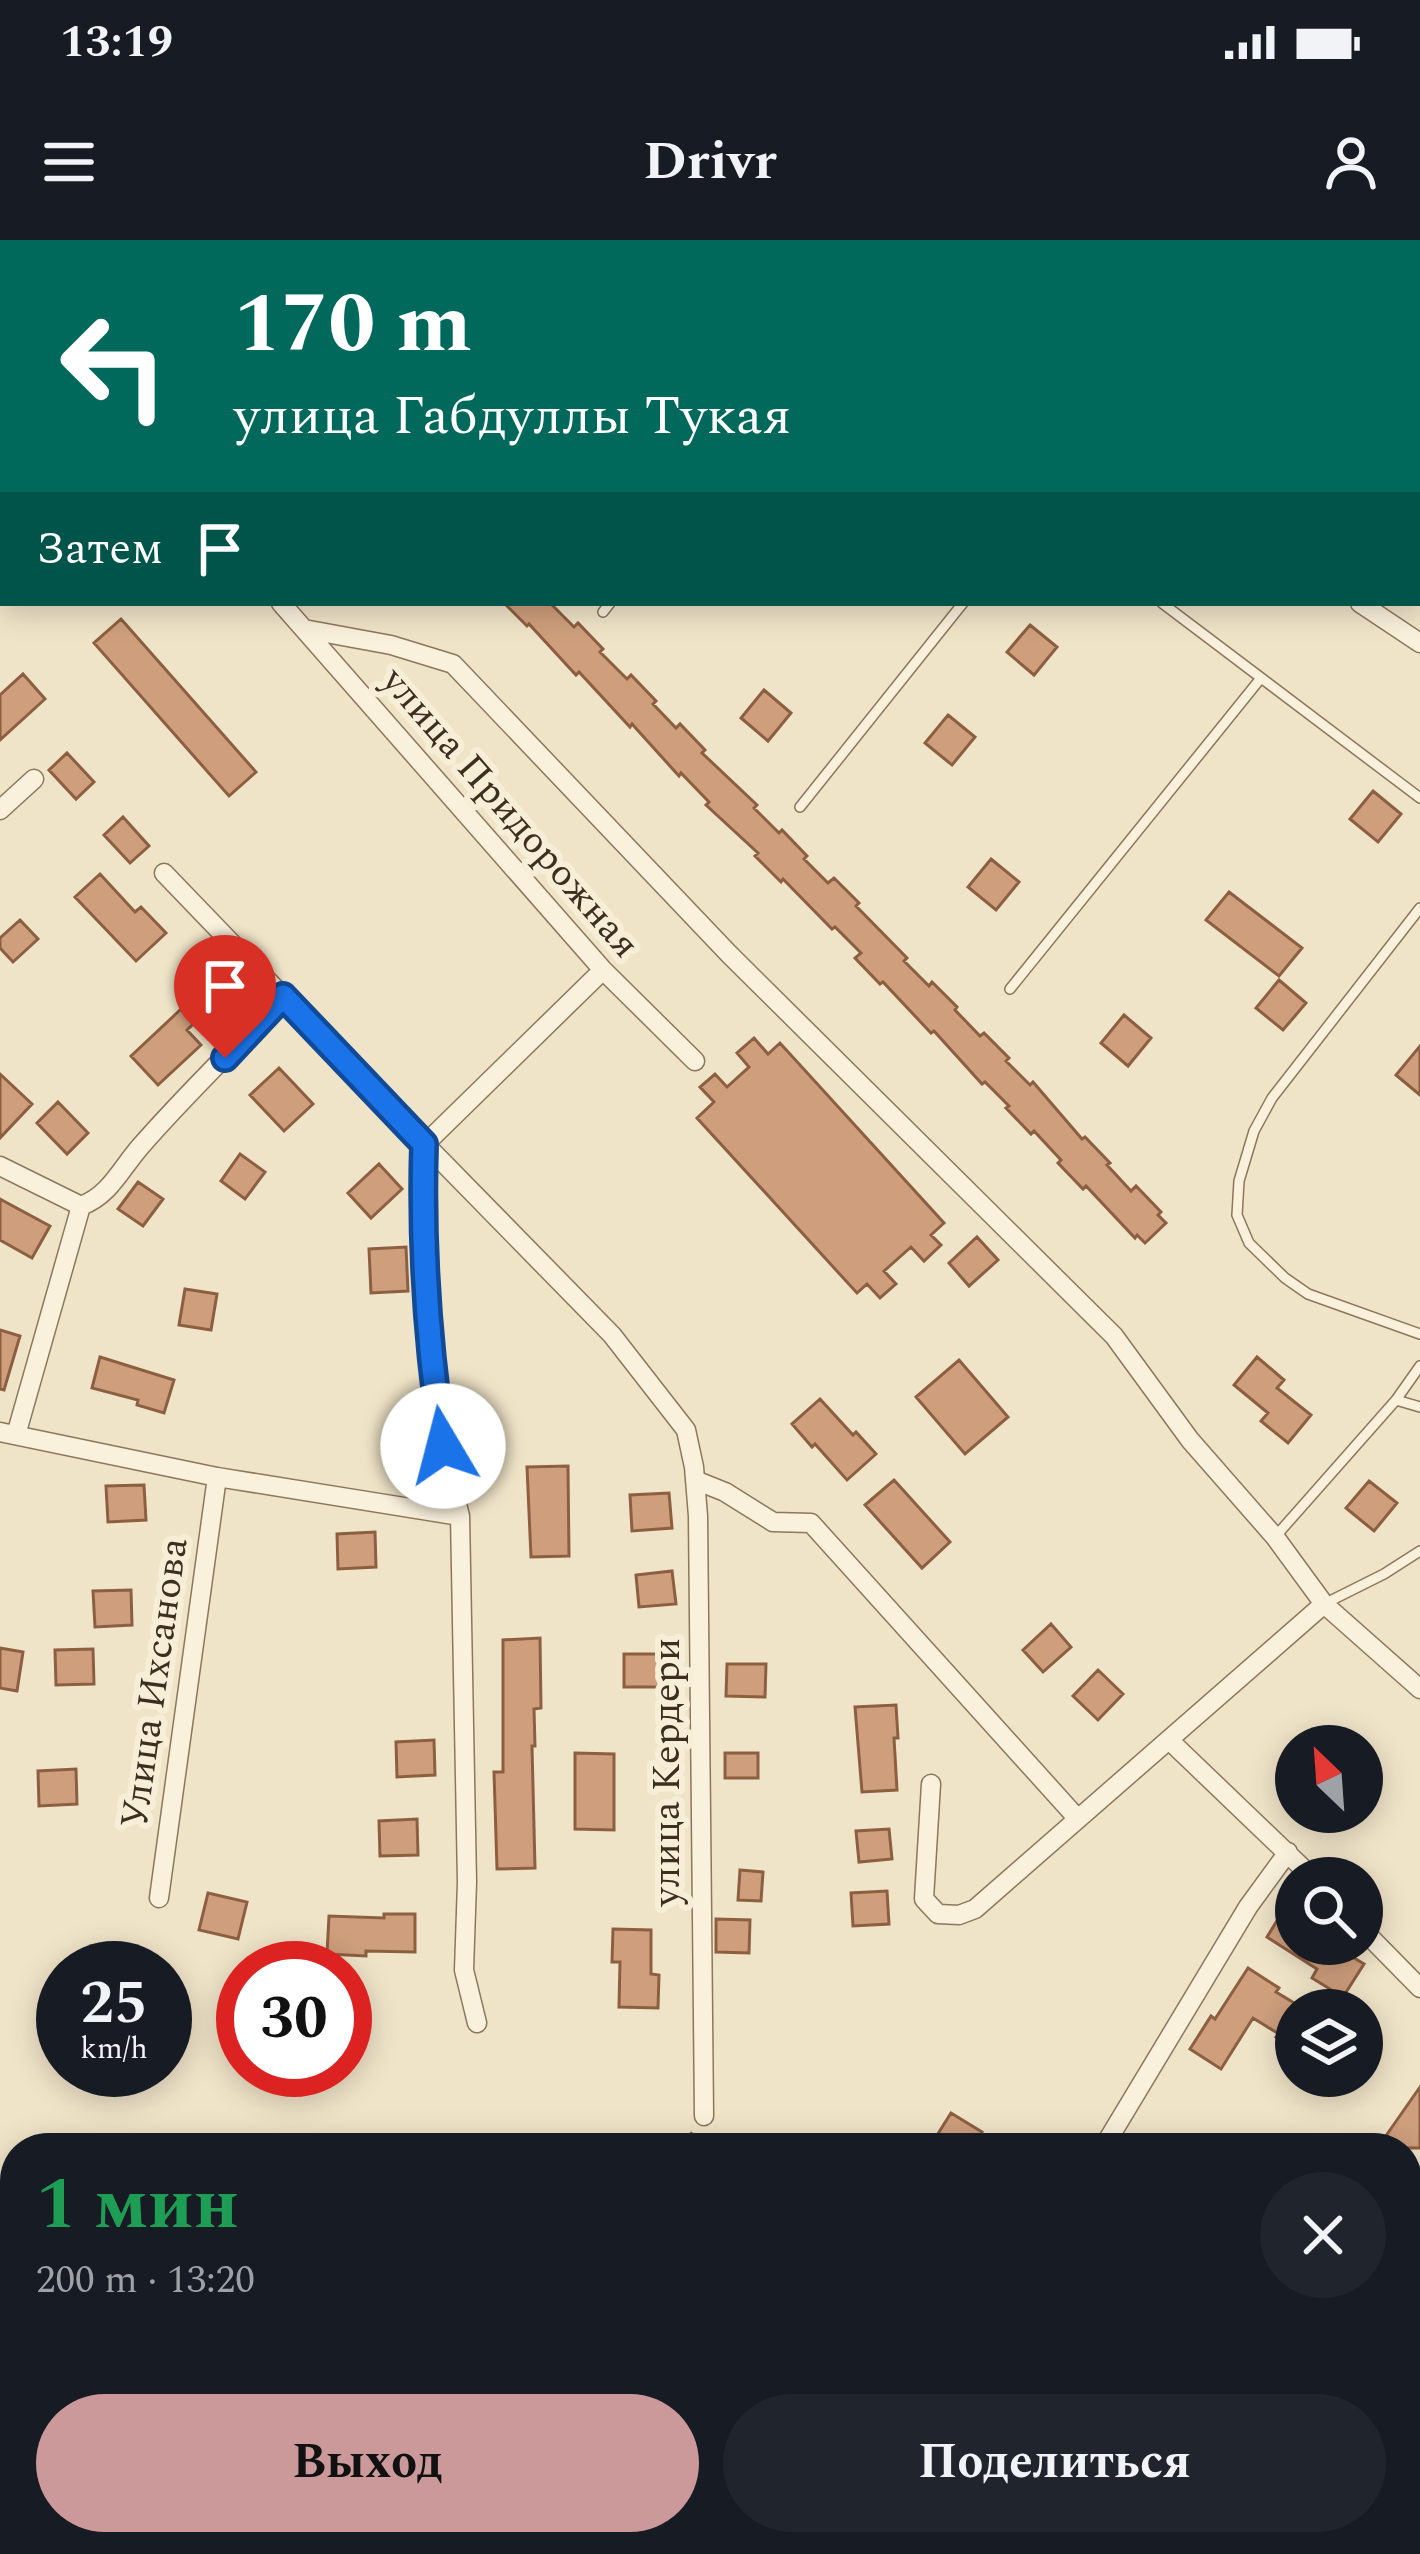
<!DOCTYPE html>
<html lang="ru">
<head>
<meta charset="utf-8">
<style>
	:root { --surface:#171b24; --page:#20242c; --text:#f1f3f6; --muted:#9ea1a6; --accent:#cc999b }
	body { margin:0; font-family:Spectral,serif; background:var(--page); color:var(--text); height:100vh; display:flex; flex-direction:column; font-size:45px; white-space:nowrap }
	* { box-sizing:border-box; margin:0 }
	p { font-size:39px; color:var(--muted) }
	.icon { flex:none; width:66px; height:66px; fill:none; stroke:currentColor; stroke-width:2; stroke-linecap:round; stroke-linejoin:round }
	.map { position:relative; flex:1; overflow:hidden }
	.details { position:absolute; left:0px; top:1893px; width:1422px; height:423px; display:flex; flex-direction:column; background:var(--surface); border-radius:48px 48px 0 0; box-shadow:0 6px 30px #0003 }
	.details>* { flex:none }
	.banner { position:absolute; left:0px; top:0px; width:1422px; height:366px; box-shadow:0 6px 30px #0003; background:#00695c; color:#fff; overflow:hidden }
	.needle { width:78px; rotate:335deg }
	.tools { position:absolute; left:1275px; top:1485px; display:grid; gap:24px }
	.tools a { display:grid; place-items:center; width:108px; height:108px; border-radius:50%; background:var(--surface); box-shadow:0 6px 30px #0003; font-size:60px }
	.speed { position:absolute; left:36px; top:1701px; display:flex; gap:24px; font-size:60px; font-weight:700; text-align:center }
	.speed>* { display:grid; place-content:center; width:156px; height:156px; border-radius:50%; background:var(--surface); box-shadow:0 6px 30px #0003; line-height:1 }
	.speed small { font-size:30px; font-weight:400 }
	.speed .limit { border:18px solid #d22; background:#fff; color:#111 }
	.pin { position:absolute; display:grid; place-items:center; width:102px; height:102px; color:#fff; margin:-123px -51px; border-radius:50% 50% 50% 0; rotate:-45deg; box-shadow:0 0 12px #0007 }
	.pin .icon { rotate:45deg }
	.me { position:absolute; width:132px; margin:-66px; rotate:352deg; stroke-linejoin:round; filter:drop-shadow(0 0 9px #0008) }
	.turn { display:flex; align-items:center; gap:42px; height:252px; padding:0 36px; font-size:54px }
	.turn .icon { width:156px; height:156px; stroke-width:2.5 }
	.turn b { display:block; font-size:84px; line-height:102px }
	.then { display:flex; align-items:center; height:114px; padding:0 36px; background:#0003; gap:24px; font-size:45px }
	.round { display:grid; place-items:center; flex:none; width:126px; height:126px; border-radius:63px; background:var(--page) }
	.summary { display:flex; align-items:center; justify-content:space-between; height:204px; padding:0 36px }
	h1 { font-size:72px; font-weight:700; line-height:90px; color:#1e9e55 }
	.action { display:flex; gap:24px; margin-top:auto; padding:24px 36px }
	.action a { flex:1; height:138px; border-radius:72px; background:var(--accent); color:#111; font-size:48px; font-weight:700; line-height:138px; text-align:center }
	.action a+a { background:var(--page); color:var(--text) }
	.status { display:flex; justify-content:space-between; align-items:center; height:84px; padding:0 60px; background:var(--surface); direction:ltr }
	.status svg { height:33px; fill:currentColor }
	header { display:flex; justify-content:space-between; align-items:center; height:156px; padding:0 36px; background:var(--surface); font-size:54px; font-weight:700 }
	.map>svg:first-child { display:block }
	.building { fill:#cf9f7d; stroke:#8d5f41; stroke-width:3 }
	.lines { fill:none; stroke-linecap:round; stroke-linejoin:round }
	.lane-casing { stroke:#8d765c; stroke-width:12 }
	.street-casing { stroke:#8d765c; stroke-width:21 }
	.path { stroke:#8d765c; stroke-width:3; stroke-dasharray:9 6; stroke-linecap:butt }
	.lane { stroke:#faf1dc; stroke-width:9 }
	.street { stroke:#faf1dc; stroke-width:18 }
	.route-casing { stroke:#114b97; stroke-width:30 }
	.route { stroke:#1a73e8; stroke-width:21 }
	.labels { text-anchor:middle; dominant-baseline:central; stroke-width:12; stroke-linejoin:round; paint-order:stroke }
	.street-label { font-size:39px; fill:#3d2e20; stroke:#f7eed8 }
</style>
</head>
<body>
<div class="status"><b>13:19</b><svg viewBox="0 0 49 12"><path d="M0 12V9h3v3zM5 12V6h3v6zM10 12V3h3v9zM15 12V0h3v12zM26 1h20v11H26zM47 4h2v5h-2z"/></svg></div>
<header><svg class="icon" aria-label="menu" viewBox="0 0 24 24"><path d="M4 6h16M4 12h16M4 18h16"/></svg>Drivr<svg class="icon" aria-label="person" viewBox="0 0 24 24"><circle cx="12" cy="8" r="4"/><path d="M4 21q1-7 8-7t8 7"/></svg></header>
<div class="map">
<svg width="1420" height="2314" viewBox="0 0 1420 2314">
	<rect width="100%" height="100%" fill="#f0e4c8"/>
	<path class="building" d="M504 363H550L574 387 578 383 603 409 600 412 627 439 631 435 656 461 653 464 676 488 680 484 705 510 702 513 757 565 754 568 779 593 782 590 807 616 804 619 828 643 834 638 859 663 856 666 907 718 904 721 929 746 932 742 957 767 955 770 980 796 984 793 1009 818 1006 821 1030 845 1033 842 1082 899 1085 897 1110 923 1107 925 1131 951 1136 946 1161 972 1158 975 1166 983 1145 1003 1137 995 1135 998 1086 946 1083 949 1058 923 1061 920 1034 891 1031 894 1006 868 1009 866 985 842 982 844 934 791 931 793 883 742 880 744 855 718 861 713 835 687 832 689 783 639 781 642 755 616 758 613 706 565 709 562 681 533 679 536 632 484 630 487 579 432 576 435 529 384 527 386Z
		M121 379 256 532 229 556 94 403Z
		M1030 385 1057 407 1034 435 1007 412Z
		M23 434 45 459 0 500V455Z
		M764 450 791 473 768 501 741 478Z
		M948 475 975 497 952 525 925 503Z
		M67 513 94 542 76 559 49 530Z
		M1373 551 1401 574 1378 602 1350 579Z
		M123 577 149 606 130 623 104 595Z
		M991 619 1019 642 996 670 968 647Z
		M100 634 135 672 141 667 166 693 136 721 75 657Z
		M1229 652 1302 708 1279 736 1206 680Z
		M20 680 38 699 13 722 0 708V698Z
		M204 725 228 751 187 790 201 805 158 845 131 816 195 756 184 744Z
		M1279 740 1306 763 1283 790 1256 768Z
		M1124 775 1151 798 1128 826 1101 803Z
		M754 798 768 814 780 803 944 983 931 995 941 1005 924 1021 911 1007 884 1031 896 1044 880 1058 867 1044 857 1053 697 878 714 862 700 847 715 834 727 847 749 827 737 813Z
		M1420 806V855L1396 835Z
		M279 828 313 864 284 891 250 855Z
		M0 834 32 864 0 898Z
		M58 862 88 893 67 914 37 883Z
		M240 914 265 932 245 959 221 941Z
		M379 924 402 949 371 978 348 953Z
		M138 942 163 959 143 986 118 969Z
		M0 959 50 986 32 1018 0 1000Z
		M977 997 998 1020 969 1046 949 1023Z
		M406 1007 408 1051 371 1053 369 1009Z
		M185 1049 217 1054 211 1090 179 1085Z
		M0 1090 20 1096 4 1150 0 1149Z
		M100 1117 174 1140 164 1173 137 1165 138 1160 92 1148Z
		M1257 1117 1284 1140 1277 1148 1311 1175 1288 1203 1261 1181 1268 1173 1234 1145Z
		M959 1120 1008 1177 965 1214 916 1157Z
		M820 1159 853 1195 856 1192 876 1214 847 1240 815 1204 812 1207 792 1184Z
		M568 1226 569 1316 531 1317 527 1227Z
		M894 1240 950 1302 922 1328 865 1265Z
		M1369 1241 1397 1263 1374 1291 1346 1268Z
		M144 1245 146 1280 108 1282 106 1246Z
		M669 1253 672 1288 632 1291 630 1255Z
		M375 1292 376 1327 338 1329 337 1294Z
		M672 1331 676 1364 639 1367 636 1335Z
		M131 1350 132 1385 95 1387 93 1351Z
		M1051 1384 1071 1407 1043 1432 1023 1410Z
		M540 1398 541 1468 534 1469 535 1506H532L535 1628 497 1629 494 1532H503V1400Z
		M0 1408 23 1412 17 1451 0 1448Z
		M93 1409 94 1444 56 1445 55 1410Z
		M624 1414H663V1447H624Z
		M727 1424H766L765 1457 726 1456Z
		M1098 1430 1123 1454 1098 1480 1073 1456Z
		M896 1465 898 1498H894L897 1550 862 1552 855 1467Z
		M434 1500 435 1535 397 1537 396 1502Z
		M575 1513 614 1514V1590L575 1589Z
		M725 1513H758V1538H725Z
		M76 1529 77 1564 39 1566 38 1531Z
		M417 1579 418 1615 380 1616 379 1581Z
		M889 1589 892 1619 859 1622 856 1591Z
		M740 1630 763 1632 761 1661 738 1660Z
		M1296 1650V1704H1331L1364 1724 1343 1757 1312 1738 1317 1729 1267 1697Z
		M887 1651 889 1684 853 1686 851 1653Z
		M208 1653 247 1662 238 1699 199 1690Z
		M384 1674H415V1712L366 1711V1716L327 1714 329 1676 384 1678Z
		M716 1679 750 1680 749 1713 716 1712Z
		M613 1689 651 1690V1734L659 1735 658 1768 619 1767 620 1722H612Z
		M1248 1728 1279 1748 1276 1752 1296 1764V1810L1276 1797 1279 1794 1253 1778 1221 1829 1190 1809 1211 1776 1215 1779Z
		M1420 1847V1908H1395L1383 1900Z
		M951 1873 982 1892 972 1908H929Z"/>
	<g class="lines">
		<g class="lane-casing">
			<path id="lane" d="M681 0 685 3
				M526 3 529 0
				M861 3 863 0
				M1371 3 1373 0
				M1162 363 1420 558
				M603 372 610 363
				M800 567 963 363
				M1420 668 1272 858 1254 891 1239 941 1237 975 1249 1003 1285 1038 1308 1054 1420 1094
				M1010 749 1261 438
				M1396 1160 1420 1167
				M1275 1297 1396 1160 1420 1126
				M1324 1364 1384 1334 1420 1311"/>
		</g>
		<g class="street-casing">
			<path id="street" d="M263 3 265 0
				M0 42 3 45
				M1419 121 1420 119
				M281 363 603 730 695 821
				M1360 363 1420 403
				M304 389 391 405 453 424 729 714 1114 1096 1190 1200 1275 1297 1324 1364 1420 1449
				M0 570 34 539
				M164 633 425 904 423 948 435 1152 443 1206 460 1276 467 1642 464 1730 477 1783
				M603 730 425 904 612 1095 686 1190 694 1227 698 1276 704 1876
				M0 926 81 966C110 955 120 930 140 907 185 855 236 807 283 756
				M0 1192 217 1237 460 1276
				M16 1195 81 966
				M695 1240 725 1252 773 1282 811 1283 1078 1579
				M1169 1500 1313 1638
				M931 1544 924 1659 938 1674 959 1675 975 1669 1324 1364
				M159 1658 217 1237
				M1362 1689 1420 1748
				M1103 1908 1248 1667 1288 1612
				M1407 2063 1420 2044
				M0 2159 15 2167
				M0 2269 15 2245
				M1071 2301 1086 2314
				M1231 2314 1240 2301"/>
		</g>
		<path class="path" d="M682 1908 692 1892
			M426 2301 434 2314"/>
		<use href="#lane" class="lane"/>
		<use href="#street" class="street"/>
	</g>
	<g class="lines">
		<g class="route-casing">
			<path id="route" d="M225 818 283 756 424 904C421 1002 428 1108 443 1206"/>
		</g>
		<use href="#route" class="route"/>
	</g>
	<g class="labels">
		<g class="street-label">
			<text transform="translate(510 573) rotate(49)">улица Придорожная</text>
			<text transform="translate(155 1443) rotate(-82)">Улица Ихсанова</text>
			<text transform="translate(667 1532) rotate(-90)">улица Кердери</text>
		</g>
	</g>
</svg>
<div class="tools">
<a><svg class="needle" viewBox="-14 -14 28 28"><path d="M0-13l5 13h-10z" fill="#e53935"/><path d="M0 13l5-13h-10z" fill="#9ea1a6"/></svg></a>
<a><svg class="icon" aria-label="search" viewBox="0 0 24 24"><circle cx="10" cy="10" r="6"/><path d="M15 15l6 6"/></svg></a>
<a><svg class="icon" aria-label="layers" viewBox="0 0 24 24"><path d="M12 4l9 5-9 5-9-5zM3 14l9 5 9-5"/></svg></a>
</div>
<div class="speed"><div>25<small>km/h</small></div><div class="limit">30</div></div>
<div class="pin" style="left:225px;top:818px;background:#d93025"><svg class="icon" aria-label="arrive" viewBox="0 0 24 24"><path d="M6 21V4h12l-3 4 3 4H6"/></svg></div>
<svg class="me" style="left:443px;top:1206px" viewBox="-20 -20 40 40"><circle r="19" fill="#fff"/><path d="M0-13L10 11 0 6-10 11z" fill="#1a73e8"/></svg>
<div class="banner">
<div class="turn"><svg class="icon" aria-label="left" viewBox="0 0 24 24"><path d="M17 20v-9H6M10 6l-5 5 5 5"/></svg><div><b>170 m</b>улица Габдуллы Тукая</div></div>
<div class="then">Затем<svg class="icon" aria-label="arrive" viewBox="0 0 24 24"><path d="M6 21V4h12l-3 4 3 4H6"/></svg></div>
</div>
<section class="details">
<div class="summary"><div><h1>1 мин</h1><p>200 m · 13:20</p></div><a class="round"><svg class="icon" aria-label="close" viewBox="0 0 24 24"><path d="M6 6l12 12M18 6L6 18"/></svg></a></div>
<div class="action"><a>Выход</a><a>Поделиться</a></div>
</section>
</div>
</body>
</html>
